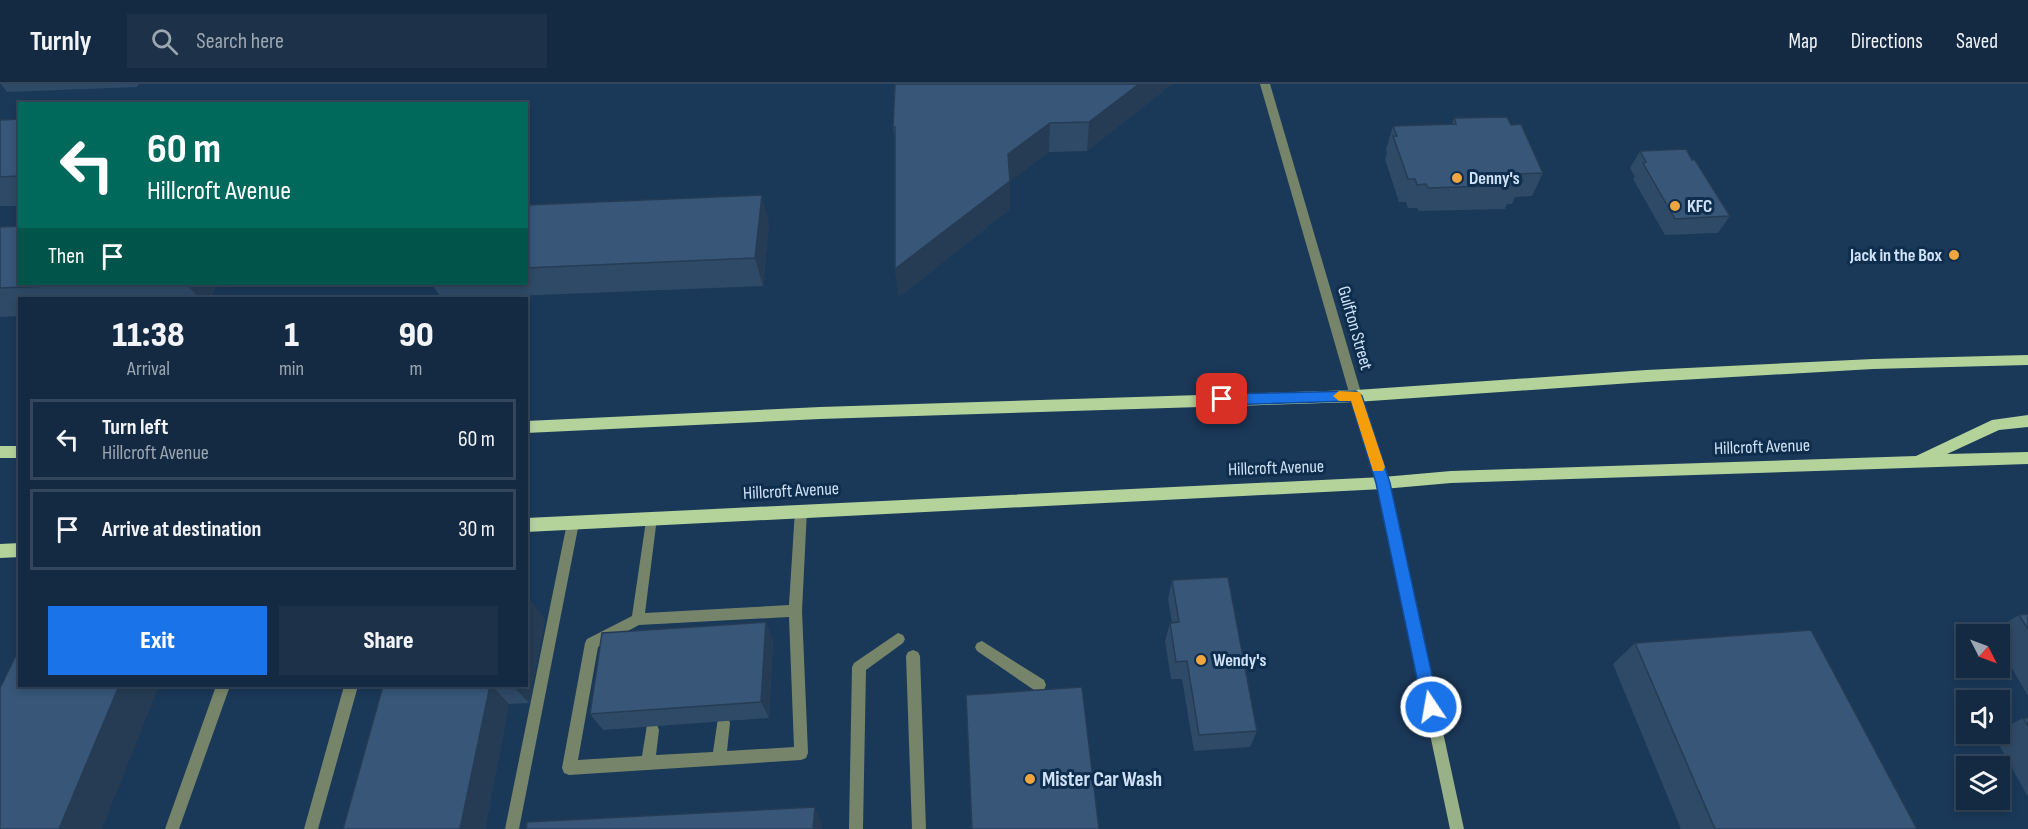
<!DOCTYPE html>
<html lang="en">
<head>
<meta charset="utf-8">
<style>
	:root { --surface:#142a42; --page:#1d3249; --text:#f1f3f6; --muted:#9da7b2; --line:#33465b; --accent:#1a73e8 }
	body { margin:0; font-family:"Sofia Sans Condensed",sans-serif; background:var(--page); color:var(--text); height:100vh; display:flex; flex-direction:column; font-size:22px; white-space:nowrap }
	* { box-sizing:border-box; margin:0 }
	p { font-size:20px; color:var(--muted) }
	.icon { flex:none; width:33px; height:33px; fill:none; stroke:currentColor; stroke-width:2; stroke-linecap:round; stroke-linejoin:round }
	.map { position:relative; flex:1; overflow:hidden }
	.details { position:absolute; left:18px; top:213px; width:510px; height:390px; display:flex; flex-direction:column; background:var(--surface); border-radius:0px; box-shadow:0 3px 9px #0003,0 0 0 2px var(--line) }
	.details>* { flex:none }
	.hud { position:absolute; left:18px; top:18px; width:510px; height:183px; border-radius:0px; box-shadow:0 3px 9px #0003,0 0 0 2px var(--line); background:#00695c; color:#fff; overflow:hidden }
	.needle { width:39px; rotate:132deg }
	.controls { position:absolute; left:1956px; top:540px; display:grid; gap:12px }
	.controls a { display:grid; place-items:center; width:54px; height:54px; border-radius:0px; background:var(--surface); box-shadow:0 3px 9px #0003,0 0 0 2px var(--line); font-size:30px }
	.pin { position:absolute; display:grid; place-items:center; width:51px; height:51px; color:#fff; margin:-26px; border-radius:12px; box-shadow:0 3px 9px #0006 }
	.me { position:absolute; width:66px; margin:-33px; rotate:348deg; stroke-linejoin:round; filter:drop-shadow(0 0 4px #0008) }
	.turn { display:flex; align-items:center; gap:21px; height:126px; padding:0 30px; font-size:27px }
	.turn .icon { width:78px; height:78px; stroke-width:2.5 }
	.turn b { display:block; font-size:42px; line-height:51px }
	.then { display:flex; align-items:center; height:57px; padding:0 30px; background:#0003; gap:12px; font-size:22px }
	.eta { display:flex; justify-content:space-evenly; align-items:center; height:102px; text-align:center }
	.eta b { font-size:36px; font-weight:800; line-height:42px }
	.cta { display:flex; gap:12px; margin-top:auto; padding:12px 30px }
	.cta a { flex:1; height:69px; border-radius:0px; background:var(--accent); color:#fff; font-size:24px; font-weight:800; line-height:69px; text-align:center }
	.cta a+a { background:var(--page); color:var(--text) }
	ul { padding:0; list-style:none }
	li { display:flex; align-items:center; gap:18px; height:81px; margin:0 12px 9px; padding:0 18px; border:3px solid var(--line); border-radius:0px }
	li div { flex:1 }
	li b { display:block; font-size:22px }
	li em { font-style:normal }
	header { display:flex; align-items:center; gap:36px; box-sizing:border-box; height:84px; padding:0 30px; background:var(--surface); border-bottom:2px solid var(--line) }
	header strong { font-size:28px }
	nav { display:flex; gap:33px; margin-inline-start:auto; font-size:21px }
	.search { width:420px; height:54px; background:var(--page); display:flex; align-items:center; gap:15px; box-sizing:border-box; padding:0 21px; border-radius:0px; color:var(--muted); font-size:22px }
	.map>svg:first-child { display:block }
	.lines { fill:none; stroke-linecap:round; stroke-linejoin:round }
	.lane { fill:#76856a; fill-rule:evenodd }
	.street { fill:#76856a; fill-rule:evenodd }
	.secondary { fill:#99b186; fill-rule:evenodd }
	.primary { fill:#b4d39b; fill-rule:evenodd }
	.wall { fill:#2f4a67 }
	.shaded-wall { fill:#263c54 }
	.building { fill:#375678; stroke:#263c54; stroke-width:1.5 }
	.route { fill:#1a73e8; stroke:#114b97; stroke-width:1.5 }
	.slow { fill:#f59e0b }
	.poi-dot { fill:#f0a63e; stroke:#0f2e4d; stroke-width:2 }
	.labels { text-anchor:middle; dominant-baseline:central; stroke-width:6; stroke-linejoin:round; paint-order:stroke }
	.poi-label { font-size:18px; font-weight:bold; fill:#d0e2f6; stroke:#0f2e4d; text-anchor:start }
	.street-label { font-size:18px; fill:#d0e2f6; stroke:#0f2e4d }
	.near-poi-label { font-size:21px; font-weight:bold; fill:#d0e2f6; stroke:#0f2e4d; text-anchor:start }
</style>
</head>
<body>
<header>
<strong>Turnly</strong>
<div class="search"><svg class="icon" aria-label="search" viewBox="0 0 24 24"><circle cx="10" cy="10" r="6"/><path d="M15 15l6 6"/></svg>Search here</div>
<nav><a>Map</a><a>Directions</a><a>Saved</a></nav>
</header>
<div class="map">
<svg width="2028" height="745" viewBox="0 0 2028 745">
	<rect width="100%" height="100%" fill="#1a3858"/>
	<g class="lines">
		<path class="lane" d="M801 421 805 422 807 426 802 527 808 669 806 674 801 676 569 691 564 689 562 684 585 559 587 555 632 532 647 430 651 429 655 430 657 434 645 529 789 521 795 426 797 422ZM789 533 794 663 727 667 730 639 728 634 723 632 718 634 713 668 656 671 659 646 657 641 652 639 647 641 642 672 578 676 598 563 639 541Z
			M573 434 577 435 579 439 519 745H505L567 439 569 435Z
			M898 549 903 551 905 555 903 559 866 586 863 745H849L852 583 854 579Z
			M982 557 1044 596 1046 601 1044 606 1039 607 1034 606 977 567 975 563 977 559Z
			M913 566 918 568 920 572 926 745H912L906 572 908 568Z
			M2000 572 2013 574 2015 578 2013 582 1998 584Z
			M216 602H230L179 745H165Z
			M344 602H358L318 745H304Z"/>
		<path class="street" d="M1260 0H1270L1362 312 1356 317 1350 312Z"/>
		<path class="secondary" d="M1356 307 1362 312 1389 399 1464 745H1450L1377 399 1350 312Z"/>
		<path class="primary" d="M2028 271V281L1873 285 1646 298 1356 318 820 335 526 349V337L820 323 1356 306 1646 286 1873 275Z
			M2028 331V343L1999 346 1947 370 2028 368V380L1451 399 1383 405 526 448V434L1383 393 1451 387 1916 372 1992 336Z
			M0 362H20V374H0Z
			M20 459V473L0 474V460Z"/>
	</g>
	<path class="wall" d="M1 0H139L137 3 7 8Z
		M895 0H1172L1087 67 1049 68 1010 97V125L899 213 895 185V62L893 43Z
		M1454 34 1511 41 1543 89 1532 112 1515 113 1512 120H1507L1505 125 1419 127 1417 124H1408L1406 118H1399L1385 75 1387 69 1386 65 1393 42 1452 40Z
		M20 35V122H0V36Z
		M1640 67 1730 132 1718 149 1665 151 1633 95 1635 93 1630 84Z
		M526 121 769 139 763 202 462 214H441L432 200H526Z
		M0 143 20 200H217L210 214H20V232L0 233Z
		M1172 496 1257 647 1250 663 1194 667 1182 595H1171L1165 557 1170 539H1172L1168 515Z
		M2028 530V612L2000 564V550H1991L1990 549 2019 531Z
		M545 535 529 619 509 620 485 745H343L383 602H526Z
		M773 556 769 634 603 646 590 630Z
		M1635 559 1917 745H1681L1613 580Z
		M2023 634H2028V713L1993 650H2000V646Z"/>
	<path class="shaded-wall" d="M1139 0H1172L1087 67 1089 38Z
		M1050 39 1049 68 1008 99V70Z
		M1010 97V125L899 213 895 185Z
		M762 111 769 139 763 202 755 174Z
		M186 200H217L210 214H199Z
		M528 513 545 535 529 619 513 602H526V522Z
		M766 538 773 556 769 634 761 618Z
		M119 602H159L102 745H59Z
		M490 602H492L509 620 485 745H460Z
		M815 723 822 740V745H813Z"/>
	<path class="building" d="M895 0H1139L1089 38 1050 39 1008 70 1010 97 895 185V43H893Z
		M1507 33 1511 41 1521 40 1543 89 1520 90 1523 97H1513L1516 101 1428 104 1426 100 1417 101 1415 95H1408L1393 52H1397L1393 42 1456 40 1454 34Z
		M20 35V92L0 93V36Z
		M1686 65 1692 76H1695L1730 132 1675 135 1643 79 1646 78 1640 67Z
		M762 111 755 174 526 184V121Z
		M20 142V200H101L0 204V143Z
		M1228 493 1257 647 1199 651 1187 577 1176 578 1170 539 1179 538 1172 496Z
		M2028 530V545L2019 531Z
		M766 538 761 618 590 630 602 549Z
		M1811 546 1917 745H1715L1635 559Z
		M20 563V602H119L59 745H0V604Z
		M383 602H490L460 745H343Z
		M1082 603 1099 745H972L966 611Z
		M2023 634H2028V642Z
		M815 723 813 745H526L527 738Z"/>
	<path class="route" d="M1356 307 1362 312 1390 399 1439 623 1437 629 1431 631 1426 629 1423 623 1376 399 1351 317 1222 321 1215 315 1222 310Z"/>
	<path class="slow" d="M1339 307 1360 308 1385 383 1383 387H1373L1351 317H1339L1333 312Z"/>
	<g class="poi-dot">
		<circle cx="1457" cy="94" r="6"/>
		<circle cx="1675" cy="122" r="6"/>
		<circle cx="1954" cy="171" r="6"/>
		<circle cx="1201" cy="576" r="6"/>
		<circle cx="1030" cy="695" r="6"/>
	</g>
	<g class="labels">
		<g class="poi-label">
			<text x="1469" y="94">Denny's</text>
			<text x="1687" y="122">KFC</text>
			<text x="1942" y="171" text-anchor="end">Jack in the Box</text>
			<text x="1213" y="576">Wendy's</text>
		</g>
		<g class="street-label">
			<text transform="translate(1355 244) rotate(74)">Gulfton Street</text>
			<text transform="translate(1762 363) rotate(-2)">Hillcroft Avenue</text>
			<text transform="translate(1276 384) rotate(-2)">Hillcroft Avenue</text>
			<text transform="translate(791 407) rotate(-3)">Hillcroft Avenue</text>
		</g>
		<g class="near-poi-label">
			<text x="1042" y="695">Mister Car Wash</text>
		</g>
	</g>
</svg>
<div class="controls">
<a><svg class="needle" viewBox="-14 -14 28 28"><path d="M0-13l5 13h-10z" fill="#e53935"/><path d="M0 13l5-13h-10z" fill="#9da7b2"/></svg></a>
<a><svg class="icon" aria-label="sound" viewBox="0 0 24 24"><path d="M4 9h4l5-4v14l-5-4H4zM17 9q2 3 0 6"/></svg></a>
<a><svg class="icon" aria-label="layers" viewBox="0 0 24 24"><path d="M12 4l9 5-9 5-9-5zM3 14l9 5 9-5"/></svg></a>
</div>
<div class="pin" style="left:1222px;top:315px;background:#d93025"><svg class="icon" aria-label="arrive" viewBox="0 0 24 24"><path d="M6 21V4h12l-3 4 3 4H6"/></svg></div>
<svg class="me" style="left:1431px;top:623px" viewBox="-20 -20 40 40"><circle r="17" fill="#1a73e8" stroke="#fff" stroke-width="3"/><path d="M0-11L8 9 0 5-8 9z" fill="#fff"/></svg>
<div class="hud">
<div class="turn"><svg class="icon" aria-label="left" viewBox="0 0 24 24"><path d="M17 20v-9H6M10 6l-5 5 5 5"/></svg><div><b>60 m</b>Hillcroft Avenue</div></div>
<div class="then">Then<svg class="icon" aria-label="arrive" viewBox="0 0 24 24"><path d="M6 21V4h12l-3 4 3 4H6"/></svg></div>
</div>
<section class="details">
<div class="eta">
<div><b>11:38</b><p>Arrival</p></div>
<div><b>1</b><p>min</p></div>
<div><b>90</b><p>m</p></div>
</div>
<ul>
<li><svg class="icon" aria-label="left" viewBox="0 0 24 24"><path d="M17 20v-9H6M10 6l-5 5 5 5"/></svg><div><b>Turn left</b><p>Hillcroft Avenue</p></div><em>60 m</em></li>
<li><svg class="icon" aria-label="arrive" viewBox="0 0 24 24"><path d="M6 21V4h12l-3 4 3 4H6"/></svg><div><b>Arrive at destination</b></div><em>30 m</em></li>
</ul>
<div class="cta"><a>Exit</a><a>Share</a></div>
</section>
</div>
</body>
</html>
